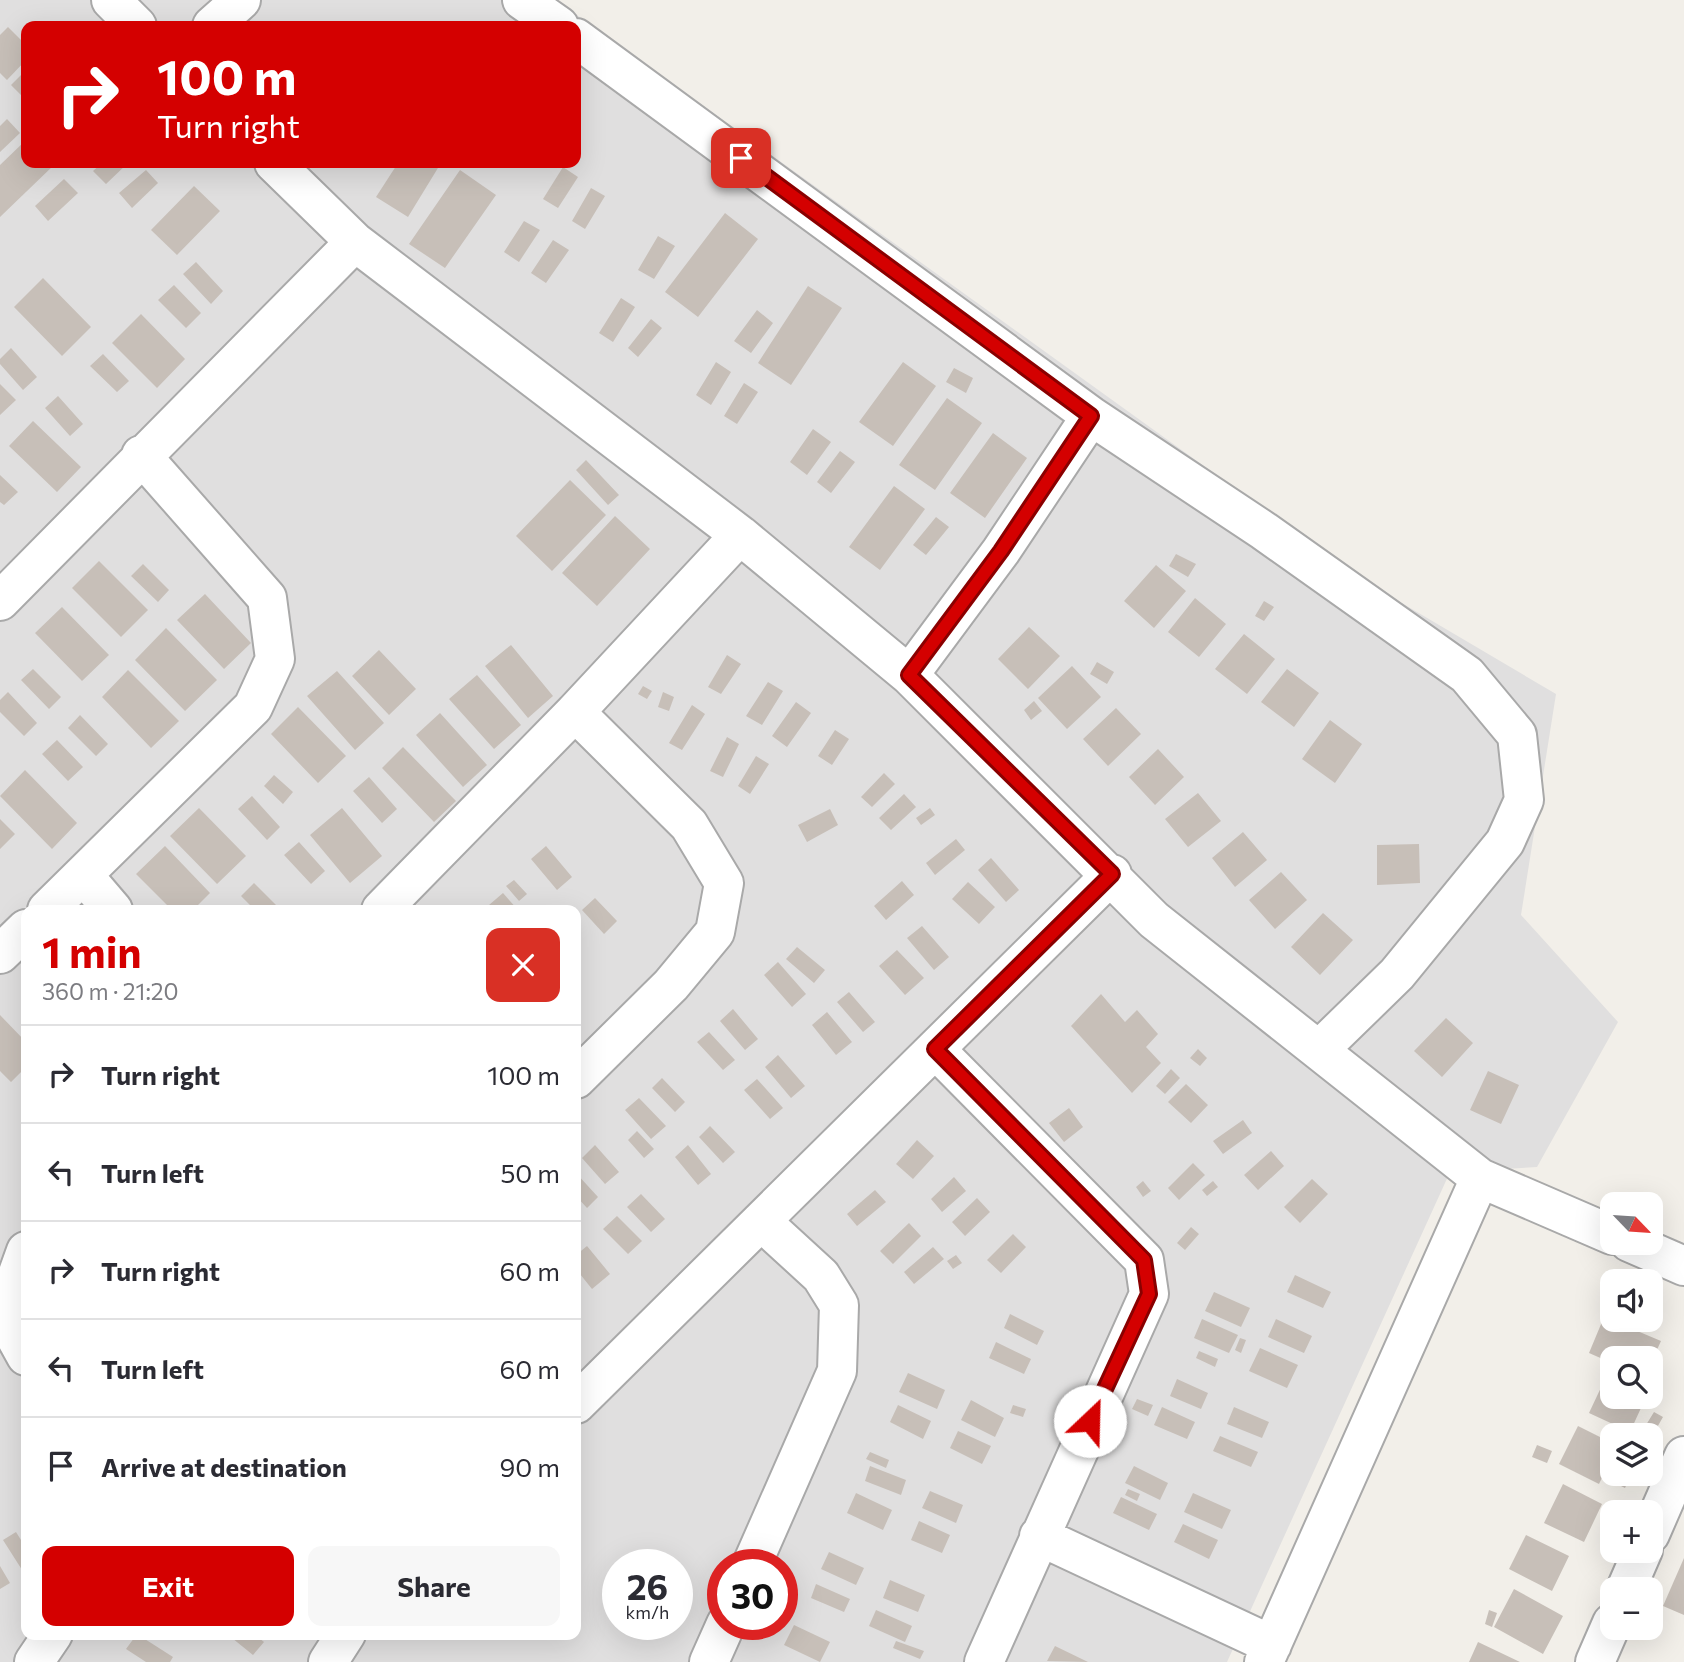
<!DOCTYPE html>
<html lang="en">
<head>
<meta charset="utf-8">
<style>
	:root { --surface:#fff; --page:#f7f7f7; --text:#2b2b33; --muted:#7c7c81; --line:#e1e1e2; --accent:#d40000 }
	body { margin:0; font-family:Commissioner,sans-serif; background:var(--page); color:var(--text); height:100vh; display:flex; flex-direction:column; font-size:26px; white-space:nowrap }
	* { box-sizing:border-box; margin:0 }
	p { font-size:23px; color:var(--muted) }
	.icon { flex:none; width:38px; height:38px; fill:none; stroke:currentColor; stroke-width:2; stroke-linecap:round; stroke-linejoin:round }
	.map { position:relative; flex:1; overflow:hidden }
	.details { position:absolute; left:21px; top:905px; width:560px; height:735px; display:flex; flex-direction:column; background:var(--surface); border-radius:14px; box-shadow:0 7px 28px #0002 }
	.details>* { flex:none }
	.guide { position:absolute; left:21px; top:21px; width:560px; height:147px; border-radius:14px; box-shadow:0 7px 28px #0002; background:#d40000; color:#fff; overflow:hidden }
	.needle { width:46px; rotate:115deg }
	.tools { position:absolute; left:1600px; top:1192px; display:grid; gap:14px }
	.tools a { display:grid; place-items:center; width:63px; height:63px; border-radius:14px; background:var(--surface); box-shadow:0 7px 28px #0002; font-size:35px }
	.speed { position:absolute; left:602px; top:1549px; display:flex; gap:14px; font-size:35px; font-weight:700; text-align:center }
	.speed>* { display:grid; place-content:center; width:91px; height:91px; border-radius:50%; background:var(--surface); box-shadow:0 7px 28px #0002; line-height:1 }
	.speed small { font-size:18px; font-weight:400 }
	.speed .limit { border:10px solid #d22; background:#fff; color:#111 }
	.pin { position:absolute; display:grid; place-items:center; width:60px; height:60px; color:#fff; margin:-30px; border-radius:14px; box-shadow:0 4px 10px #0006 }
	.me { position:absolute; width:77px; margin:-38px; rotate:24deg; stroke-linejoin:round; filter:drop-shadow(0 0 5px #0008) }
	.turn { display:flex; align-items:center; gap:24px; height:147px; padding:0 21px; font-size:32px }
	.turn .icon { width:91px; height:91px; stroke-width:2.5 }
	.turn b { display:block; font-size:49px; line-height:60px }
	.round { display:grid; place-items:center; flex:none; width:74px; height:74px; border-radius:14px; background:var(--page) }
	.summary { display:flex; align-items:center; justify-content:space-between; height:119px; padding:0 21px }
	h1 { font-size:42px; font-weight:700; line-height:52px; color:var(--accent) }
	.primary-button { display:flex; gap:14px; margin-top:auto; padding:14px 21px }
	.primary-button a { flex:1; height:80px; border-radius:14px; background:var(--accent); color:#fff; font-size:28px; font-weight:700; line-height:80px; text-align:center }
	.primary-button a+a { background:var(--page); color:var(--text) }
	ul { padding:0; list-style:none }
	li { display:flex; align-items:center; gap:21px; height:98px; padding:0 21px; border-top:2px solid var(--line) }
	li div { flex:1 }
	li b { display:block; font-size:26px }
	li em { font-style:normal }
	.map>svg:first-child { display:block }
	.residential { fill:#e0dfdf; fill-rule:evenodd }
	.building { fill:#c7bfb8 }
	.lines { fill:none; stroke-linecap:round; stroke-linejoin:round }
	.minor-casing { stroke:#a9a9a9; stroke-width:42 }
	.minor { stroke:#fff; stroke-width:38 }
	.route-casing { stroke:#8a0000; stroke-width:18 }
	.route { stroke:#d40000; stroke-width:12 }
</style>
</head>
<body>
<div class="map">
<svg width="1684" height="1662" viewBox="0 0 1684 1662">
	<rect width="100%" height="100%" fill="#f2efe9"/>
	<path class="residential" d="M0 0H556L1361 579 1556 694 1521 915 1618 1022 1537 1167 1450 1172 1227 1662H0ZM26 26H576V163H26ZM26 910H576V1634H26ZM618 1564H677V1624H618ZM723 1564H782V1624H723Z"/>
	<path class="building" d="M8 27 26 45V60L7 80 0 73V35Z
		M26 70V100L11 85Z
		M7 119 20 133 0 152V126Z
		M26 140V163L54 165 0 217V165Z
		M102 163H128L106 184 93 171Z
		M398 163H441L408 217 376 197Z
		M563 167 578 177 558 208 543 199Z
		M146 170 158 183 132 208 119 193Z
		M460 170 496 195 445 268 409 244Z
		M64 179 78 193 48 221 35 206Z
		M194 186 220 211 177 255 151 230Z
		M591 188 605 196 585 229 572 221Z
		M725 213 758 239 698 317 665 292Z
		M524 221 540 230 519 262 504 252Z
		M658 236 675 246 654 279 638 270Z
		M553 240 569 250 546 283 531 273Z
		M196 262 223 291 211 304 183 274Z
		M43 278 91 327 62 356 14 307Z
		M174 285 201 313 186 328 158 300Z
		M808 286 842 308 791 385 758 363Z
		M621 298 635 307 613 342 599 333Z
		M757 310 773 323 751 353 734 341Z
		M141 314 185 359 157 388 112 343Z
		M651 319 662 328 638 357 628 348Z
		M11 348 37 377 23 390 0 364V359Z
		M103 354 129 381 117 392 90 366Z
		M716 362 731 372 711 405 696 395Z
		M903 362 936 386 893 446 859 422Z
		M954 368 973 378 966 393 946 382Z
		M744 383 758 392 737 424 724 416Z
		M0 384 16 400 0 415Z
		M58 396 83 424 70 436 45 408Z
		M947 398 982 423 935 490 899 465Z
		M33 421 81 467 57 492 9 446Z
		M813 429 831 442 807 475 790 462Z
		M993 433 1027 458 985 518 950 493Z
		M840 451 855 462 831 493 817 482Z
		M586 460 619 495 608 505 576 470Z
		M0 475 18 492 4 505 0 502Z
		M570 480 606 515 552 571 516 536Z
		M894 486 925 509 880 570 849 547Z
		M615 516 650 549 597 606 562 573Z
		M936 517 949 527 926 555 913 545Z
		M1176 554 1196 564 1188 577 1169 566Z
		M99 561 148 610 121 637 72 588Z
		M143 564 169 590 158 602 131 576Z
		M1156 565 1186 591 1154 628 1124 601Z
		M205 594 251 643 224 669 177 620Z
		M1195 598 1226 624 1199 657 1168 632Z
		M1264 601 1274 607 1264 621 1255 616Z
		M62 607 109 655 82 681 35 633Z
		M1029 627 1060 656 1028 689 998 659Z
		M166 628 217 680 185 711 135 660Z
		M1244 634 1275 659 1247 694 1215 669Z
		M511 645 553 696 528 718 485 666Z
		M379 650 416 689 389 715 352 676Z
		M727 655 741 664 721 694 708 687Z
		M1097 662 1114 672 1107 684 1090 674Z
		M1072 666 1101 697 1067 729 1038 698Z
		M33 669 61 697 49 709 21 680Z
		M1287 669 1319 693 1294 727 1261 702Z
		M128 670 179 721 151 748 102 697Z
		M337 671 384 723 355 750 307 696Z
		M477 675 521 725 494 749 449 699Z
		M768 682 783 691 762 725 746 716Z
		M643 686 652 691 647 699 638 694Z
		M8 692 37 723 24 736 0 712V700Z
		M663 692 674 697 669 711 658 707Z
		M1034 701 1042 711 1031 720 1024 710Z
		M796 702 811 713 787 747 772 736Z
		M692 705 705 714 682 750 669 743Z
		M298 707 346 756 318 783 271 734Z
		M1116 708 1141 734 1108 766 1083 739Z
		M440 713 487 765 463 787 416 735Z
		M80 715 108 744 96 756 68 728Z
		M1330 720 1362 744 1335 783 1302 759Z
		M835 730 849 739 832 765 818 756Z
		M727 737 739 744 723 777 710 771Z
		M57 740 83 767 68 781 42 754Z
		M403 747 456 801 434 822 382 768Z
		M1158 749 1184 777 1155 805 1129 777Z
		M756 756 769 764 750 794 738 786Z
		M25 770 77 823 52 849 0 796Z
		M884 773 895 784 872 807 861 797Z
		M274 775 293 792 283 804 264 786Z
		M369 777 397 809 382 823 353 791Z
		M1198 793 1221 821 1188 847 1165 819Z
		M904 794 916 807 891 830 879 818Z
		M252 796 280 827 267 840 238 809Z
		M199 808 246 856 217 884 170 836Z
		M342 808 382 856 350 883 310 835Z
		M930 808 935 815 921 825 916 818Z
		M830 809 838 825 807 842 798 825Z
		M0 819 15 834 0 849Z
		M1243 832 1267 860 1235 887 1212 858Z
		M956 839 965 850 935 875 926 863Z
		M299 842 325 871 311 884 284 855Z
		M1419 844 1420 883 1377 885V845Z
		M165 846 210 893 193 910H172L136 874Z
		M546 846 572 877 557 890 531 859Z
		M991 858 1019 890 1006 902 978 870Z
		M1281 872 1307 900 1275 929 1249 900Z
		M514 880 527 894 519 901 506 886Z
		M902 881 914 895 886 920 874 906Z
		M968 882 995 907 979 924 952 899Z
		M254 883 281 910H255L241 896Z
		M503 893 518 910H493L489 905Z
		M595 898 617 921 604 934 582 910Z
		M1323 913 1353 940 1320 975 1291 947Z
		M922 926 949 957 934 970 907 938Z
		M797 947 825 970 814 983 786 959Z
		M897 950 924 978 905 995 879 966Z
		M778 962 806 994 792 1007 764 975Z
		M849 992 875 1022 863 1032 837 1002Z
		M1101 994 1125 1022 1137 1010 1158 1034 1146 1047 1161 1063 1132 1093 1071 1026Z
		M733 1009 758 1039 745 1050 720 1021Z
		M827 1012 852 1042 836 1055 812 1025Z
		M0 1015 26 1042V1067L11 1082 0 1071Z
		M1446 1018 1473 1043 1442 1077 1414 1051Z
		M709 1032 735 1060 723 1070 697 1042Z
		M1198 1049 1207 1058 1200 1066 1190 1058Z
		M778 1055 805 1086 791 1098 765 1067Z
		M1171 1069 1180 1078 1165 1094 1156 1086Z
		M1488 1071 1519 1085 1501 1124 1470 1110Z
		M662 1078 685 1102 675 1112 652 1088Z
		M757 1079 783 1108 770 1119 744 1090Z
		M1186 1084 1208 1105 1191 1123 1168 1102Z
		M639 1098 666 1126 651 1139 625 1110Z
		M1069 1108 1083 1127 1064 1142 1049 1123Z
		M1243 1120 1252 1133 1223 1154 1213 1141Z
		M710 1126 735 1152 723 1163 699 1137Z
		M637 1131 654 1149 644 1158 628 1140Z
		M917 1140 934 1156 913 1179 896 1164Z
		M595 1145 619 1172 605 1184 582 1158Z
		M688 1145 711 1174 698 1185 675 1157Z
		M1271 1151 1284 1166 1258 1190 1244 1175Z
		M1193 1163 1205 1175 1179 1200 1168 1188Z
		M576 1173 598 1197 587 1208 576 1196Z
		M954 1177 966 1191 942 1212 931 1199Z
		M1312 1179 1328 1194 1300 1223 1284 1207Z
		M1143 1181 1151 1191 1143 1197 1136 1187Z
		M1213 1181 1218 1187 1207 1196 1202 1190Z
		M875 1190 886 1202 857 1226 847 1214Z
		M641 1194 665 1219 651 1232 627 1207Z
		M977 1198 990 1212 965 1236 952 1222Z
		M617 1216 642 1241 628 1254 603 1229Z
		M909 1223 921 1236 893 1264 880 1251Z
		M1191 1227 1199 1234 1185 1250 1177 1243Z
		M1013 1234 1026 1247 1001 1273 987 1260Z
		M587 1246 610 1274 592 1289 576 1269V1255Z
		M933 1247 944 1259 914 1284 904 1272Z
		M956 1255 962 1263 953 1269 947 1261Z
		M1295 1275 1331 1292 1323 1308 1287 1292Z
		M1214 1292 1250 1308 1241 1327 1205 1311Z
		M1010 1314 1044 1331 1037 1345 1004 1328Z
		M1604 1317 1661 1341 1650 1365V1358H1612V1363L1589 1353Z
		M1202 1319 1238 1335 1229 1353 1194 1338Z
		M1276 1319 1312 1336 1304 1353 1268 1337Z
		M1240 1338 1246 1340 1241 1353 1235 1350Z
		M996 1342 1031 1359 1024 1374 989 1358Z
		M1260 1348 1298 1365 1287 1388 1249 1371Z
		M1199 1351 1218 1359 1215 1367 1196 1358Z
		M908 1373 945 1390 937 1409 899 1392Z
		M1177 1379 1208 1393 1201 1409 1170 1396Z
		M1605 1379 1612 1382V1396L1646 1397 1630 1432 1589 1413Z
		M1137 1399 1153 1405 1148 1416 1132 1409Z
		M971 1400 1004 1418 995 1437 961 1420Z
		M898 1405 931 1421 923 1439 890 1422Z
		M1013 1405 1026 1409 1023 1417 1010 1413Z
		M1162 1407 1195 1422 1187 1439 1154 1425Z
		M1234 1407 1269 1422 1262 1438 1227 1424Z
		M1654 1412 1663 1417 1655 1431 1646 1425Z
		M1578 1426 1612 1443V1457L1599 1484 1559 1464Z
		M958 1431 991 1446 982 1464 950 1448Z
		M1220 1436 1258 1452 1251 1467 1213 1451Z
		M1537 1445 1552 1451 1547 1463 1532 1457Z
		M870 1452 889 1460 886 1468 866 1459Z
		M870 1466 906 1480 901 1495 865 1481Z
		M1134 1466 1168 1483 1160 1500 1125 1483Z
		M1617 1474H1631L1625 1488 1613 1482Z
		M1563 1484 1602 1504 1584 1542 1544 1523Z
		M1128 1489 1140 1494 1137 1501 1125 1495Z
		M930 1491 963 1505 956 1523 922 1508Z
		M856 1493 892 1510 883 1530 847 1513Z
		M1193 1493 1231 1510 1222 1529 1184 1512Z
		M1121 1497 1157 1514 1149 1530 1113 1513Z
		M919 1521 950 1535 942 1553 911 1540Z
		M1183 1524 1218 1540 1209 1559 1174 1542Z
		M16 1532 26 1548V1572L24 1573 3 1540Z
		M1526 1535 1569 1556 1552 1591 1509 1569Z
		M829 1552 864 1568 856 1585 821 1569Z
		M1684 1558V1615L1663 1606Z
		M0 1566 10 1583 0 1589Z
		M890 1580 925 1595 918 1612 883 1598Z
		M816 1584 850 1599 844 1612 811 1598Z
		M1514 1589 1563 1616 1543 1654 1494 1627Z
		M876 1610 912 1626 905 1642 869 1626Z
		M1489 1610 1497 1613 1492 1627 1485 1624Z
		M794 1625 830 1642 820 1662 784 1645Z
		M137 1634 173 1657 170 1662H146L126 1649Z
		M227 1634H254L264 1642 253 1655Z
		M896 1641 924 1651 920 1659 893 1648Z
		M1478 1642 1520 1662H1469Z
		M1055 1646 1088 1662 1047 1661Z"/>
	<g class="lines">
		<g class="minor-casing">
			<path id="minor" d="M111 0 137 26
				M522 0 559 26
				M212 26 241 0
				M576 38 1091 416 1264 531 1467 675 1517 735 1524 800 1505 842 1397 974 1319 1050
				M274 163 355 242 740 535 909 675 1154 920 1480 1178 1612 1235
				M0 601 355 242
				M909 675 1001 551 1091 416
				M575 712 689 825 724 883 715 932 671 985 576 1079
				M84 876 113 910
				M47 910 253 707 275 659 267 598 141 455
				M381 910 575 712 740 535
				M0 954 26 929
				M935 1049 1144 1260 1149 1294 984 1662
				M1629 1242 1684 1266
				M26 1251 13 1287 11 1329 26 1356
				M576 1404 1112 874
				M1650 1534 1684 1456
				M1039 1536 1272 1645
				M752 1564 837 1371 839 1305 821 1276 761 1221
				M1626 1589 1643 1550
				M34 1662 53 1634
				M328 1662 346 1634
				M709 1662 726 1624
				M1264 1662 1480 1178
				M1595 1662 1612 1623"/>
		</g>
		<use href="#minor" class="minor"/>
	</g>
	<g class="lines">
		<g class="route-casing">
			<path id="route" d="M741 158 1091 416 1001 551 909 675 1112 874 935 1049 1144 1260 1149 1294 1090 1421"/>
		</g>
		<use href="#route" class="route"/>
	</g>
</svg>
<div class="tools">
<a><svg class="needle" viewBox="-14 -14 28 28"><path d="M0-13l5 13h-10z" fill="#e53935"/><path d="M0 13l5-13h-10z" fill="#7c7c81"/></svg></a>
<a><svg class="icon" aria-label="sound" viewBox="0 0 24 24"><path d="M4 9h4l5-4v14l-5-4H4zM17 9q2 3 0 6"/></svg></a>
<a><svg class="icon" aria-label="search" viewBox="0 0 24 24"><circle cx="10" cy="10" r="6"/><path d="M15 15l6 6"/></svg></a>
<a><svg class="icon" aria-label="layers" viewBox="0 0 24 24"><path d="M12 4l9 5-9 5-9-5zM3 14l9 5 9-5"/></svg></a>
<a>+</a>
<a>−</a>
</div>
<div class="speed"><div>26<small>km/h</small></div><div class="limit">30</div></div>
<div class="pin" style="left:741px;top:158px;background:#d93025"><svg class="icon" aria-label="arrive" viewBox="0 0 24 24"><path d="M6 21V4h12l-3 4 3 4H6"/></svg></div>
<svg class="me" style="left:1090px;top:1421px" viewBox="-20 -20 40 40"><circle r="19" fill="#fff"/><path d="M0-13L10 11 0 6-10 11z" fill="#d40000"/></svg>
<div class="guide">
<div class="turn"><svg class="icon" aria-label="right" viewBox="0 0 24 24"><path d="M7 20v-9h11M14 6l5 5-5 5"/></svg><div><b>100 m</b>Turn right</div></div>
</div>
<section class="details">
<div class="summary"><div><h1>1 min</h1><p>360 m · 21:20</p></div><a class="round" style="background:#d93025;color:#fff"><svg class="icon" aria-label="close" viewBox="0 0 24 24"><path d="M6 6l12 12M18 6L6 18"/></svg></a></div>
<ul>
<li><svg class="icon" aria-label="right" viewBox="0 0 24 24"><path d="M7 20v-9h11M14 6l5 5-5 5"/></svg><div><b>Turn right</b></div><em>100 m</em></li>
<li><svg class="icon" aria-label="left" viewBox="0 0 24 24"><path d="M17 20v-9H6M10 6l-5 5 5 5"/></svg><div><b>Turn left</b></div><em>50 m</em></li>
<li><svg class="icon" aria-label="right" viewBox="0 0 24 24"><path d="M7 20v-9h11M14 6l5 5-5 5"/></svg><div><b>Turn right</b></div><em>60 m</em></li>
<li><svg class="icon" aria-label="left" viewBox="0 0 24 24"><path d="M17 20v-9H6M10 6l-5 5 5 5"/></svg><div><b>Turn left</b></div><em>60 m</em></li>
<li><svg class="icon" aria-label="arrive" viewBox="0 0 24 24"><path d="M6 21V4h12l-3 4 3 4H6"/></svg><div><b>Arrive at destination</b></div><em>90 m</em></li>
</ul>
<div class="primary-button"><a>Exit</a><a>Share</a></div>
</section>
</div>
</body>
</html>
